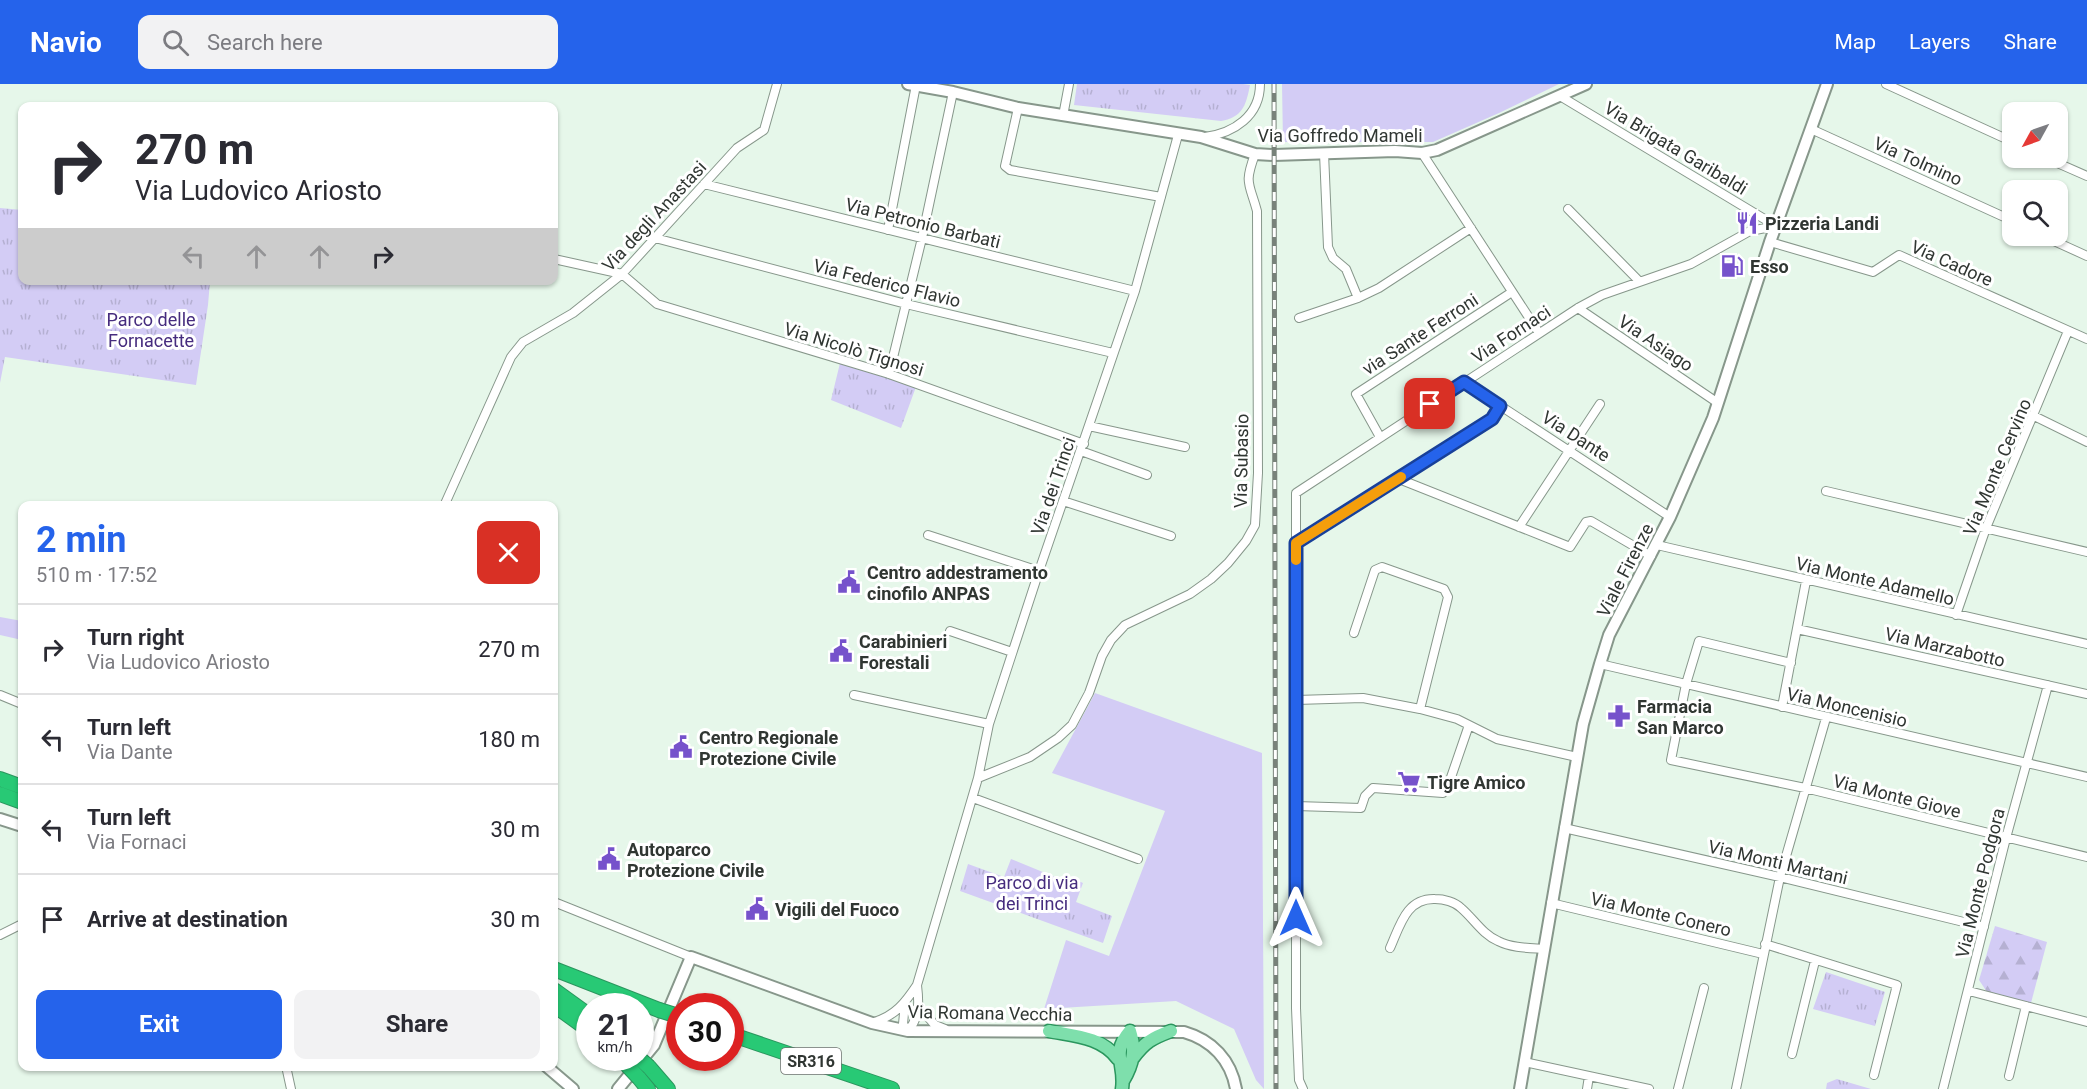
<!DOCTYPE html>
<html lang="en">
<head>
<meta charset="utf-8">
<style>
	:root { --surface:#fff; --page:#f2f2f3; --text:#2b2b33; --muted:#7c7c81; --line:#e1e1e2; --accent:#2563eb }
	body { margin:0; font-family:Roboto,sans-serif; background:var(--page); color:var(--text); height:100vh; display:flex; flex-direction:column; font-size:22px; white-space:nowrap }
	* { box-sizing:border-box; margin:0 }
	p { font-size:20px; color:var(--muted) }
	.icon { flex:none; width:33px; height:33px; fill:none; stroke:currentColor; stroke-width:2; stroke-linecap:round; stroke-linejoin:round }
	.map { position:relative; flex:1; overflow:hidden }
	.details { position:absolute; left:18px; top:417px; width:540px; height:570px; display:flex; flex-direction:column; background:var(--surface); border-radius:12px; box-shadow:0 2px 4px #0004 }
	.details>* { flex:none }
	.banner { position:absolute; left:18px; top:18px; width:540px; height:183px; border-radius:12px; box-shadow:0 2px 4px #0004; background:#fff; color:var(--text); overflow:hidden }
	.needle { width:39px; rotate:230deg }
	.buttons { position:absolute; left:2002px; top:18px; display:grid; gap:12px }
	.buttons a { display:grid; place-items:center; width:66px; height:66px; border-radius:12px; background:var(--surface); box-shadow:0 2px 4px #0004; font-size:30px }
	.speed { position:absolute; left:576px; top:909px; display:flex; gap:12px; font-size:30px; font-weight:700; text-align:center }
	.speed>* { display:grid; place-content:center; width:78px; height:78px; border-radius:50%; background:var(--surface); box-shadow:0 2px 4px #0004; line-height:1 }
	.speed small { font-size:15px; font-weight:400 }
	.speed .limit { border:9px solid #d22; background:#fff; color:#111 }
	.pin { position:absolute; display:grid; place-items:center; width:51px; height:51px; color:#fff; margin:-26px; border-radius:12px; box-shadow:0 3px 9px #0006 }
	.me { position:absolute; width:66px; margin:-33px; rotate:0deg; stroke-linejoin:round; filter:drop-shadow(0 0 4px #0008) }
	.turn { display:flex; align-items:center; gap:21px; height:126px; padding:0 18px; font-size:27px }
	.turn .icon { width:78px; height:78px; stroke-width:2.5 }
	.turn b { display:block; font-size:42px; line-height:51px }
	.lanes { display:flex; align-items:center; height:57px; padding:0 18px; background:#0003; justify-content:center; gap:30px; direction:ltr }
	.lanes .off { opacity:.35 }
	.round { display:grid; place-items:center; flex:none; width:63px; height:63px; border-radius:12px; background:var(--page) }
	.headline { display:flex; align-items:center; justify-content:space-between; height:102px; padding:0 18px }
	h1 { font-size:36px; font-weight:700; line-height:45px; color:var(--accent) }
	.action { display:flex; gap:12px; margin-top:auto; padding:12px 18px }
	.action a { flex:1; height:69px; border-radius:12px; background:var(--accent); color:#fff; font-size:24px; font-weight:700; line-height:69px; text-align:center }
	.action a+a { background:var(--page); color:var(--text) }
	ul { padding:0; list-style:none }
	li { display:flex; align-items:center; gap:18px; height:90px; padding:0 18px; border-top:2px solid var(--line) }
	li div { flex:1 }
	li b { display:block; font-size:22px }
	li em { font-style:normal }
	header { display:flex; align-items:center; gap:36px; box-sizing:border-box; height:84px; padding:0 30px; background:var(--accent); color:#fff }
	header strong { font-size:28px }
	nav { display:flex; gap:33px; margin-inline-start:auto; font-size:21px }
	.search { width:420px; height:54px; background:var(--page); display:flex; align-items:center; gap:15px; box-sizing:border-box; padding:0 21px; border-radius:12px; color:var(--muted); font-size:22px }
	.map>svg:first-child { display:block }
	.green { fill:#d3ccf5 }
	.forest { fill:url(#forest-firs) }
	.park { fill:url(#park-tufts) }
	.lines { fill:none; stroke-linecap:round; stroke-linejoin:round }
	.street-casing { stroke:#87978b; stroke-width:10 }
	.secondary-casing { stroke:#87978b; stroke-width:14 }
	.primary-casing { stroke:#2b965e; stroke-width:15 }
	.highway-casing { stroke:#2b965e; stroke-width:16 }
	.street { stroke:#fff; stroke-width:8 }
	.secondary { stroke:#fff; stroke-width:10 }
	.primary { stroke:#7edfac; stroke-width:12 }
	.highway { stroke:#28c975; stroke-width:14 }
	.rail-casing { stroke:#78827a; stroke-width:5 }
	.rail { stroke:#fff; stroke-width:3; stroke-dasharray:9; stroke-linecap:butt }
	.highway-bridge-casing { stroke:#2b965e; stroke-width:16; stroke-linecap:butt }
	.highway-bridge { stroke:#28c975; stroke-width:14 }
	.route-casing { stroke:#184099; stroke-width:15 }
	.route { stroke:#2563eb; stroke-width:10 }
	.slow { stroke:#f59e0b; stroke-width:10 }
	.labels { text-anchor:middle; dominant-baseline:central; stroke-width:6; stroke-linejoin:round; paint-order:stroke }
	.shield { fill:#fff; stroke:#6e7270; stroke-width:1.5 }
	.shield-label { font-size:16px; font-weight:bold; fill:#303632 }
	.street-label { font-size:18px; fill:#303632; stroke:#fff }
	.poi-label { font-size:18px; font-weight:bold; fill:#303632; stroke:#fff; text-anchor:start }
	.park-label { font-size:18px; fill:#462c7e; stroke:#fff }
</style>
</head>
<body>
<header>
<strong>Navio</strong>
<div class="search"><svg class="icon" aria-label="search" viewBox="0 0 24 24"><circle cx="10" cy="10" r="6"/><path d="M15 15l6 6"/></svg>Search here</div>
<nav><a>Map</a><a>Layers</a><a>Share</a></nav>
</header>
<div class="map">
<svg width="2087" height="1005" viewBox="0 0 2087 1005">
	<defs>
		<pattern id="forest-firs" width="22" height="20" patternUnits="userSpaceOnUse" patternTransform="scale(1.5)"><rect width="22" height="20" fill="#d3ccf5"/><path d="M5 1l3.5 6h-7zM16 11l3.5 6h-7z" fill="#b5b0d2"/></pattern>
		<pattern id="park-tufts" width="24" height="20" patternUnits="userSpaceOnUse" patternTransform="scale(1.5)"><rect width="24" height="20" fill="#d3ccf5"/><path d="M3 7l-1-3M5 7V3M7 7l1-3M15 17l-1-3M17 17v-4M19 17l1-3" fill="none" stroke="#b5b0d2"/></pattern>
	</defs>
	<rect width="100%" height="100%" fill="#e6f7ea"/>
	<path class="green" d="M1282 0H1559L1499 29 1433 58H1283Z
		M0 533 22 537V556L0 551Z
		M1095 609 1262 669 1264 1005 1256 996 1234 945 1176 917 1044 925 1066 856 1109 872 1165 727 1052 689Z"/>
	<path class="forest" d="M1995 842 2047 858 2031 919 1987 908 1979 896Z"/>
	<path class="park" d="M1077 0H1243L1250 1C1246 21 1243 33 1221 37L1074 21Z
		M0 124 22 126V196L210 197 208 221 196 301 5 273 0 299Z
		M841 275 917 300 901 344 831 316Z
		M1011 775 1072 800 1074 795 1083 799 1076 818 1112 832 1103 859 960 807 968 780 1004 793Z
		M1826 888 1885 908 1875 942 1813 925Z
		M1837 995 1871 1005H1826L1827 999Z"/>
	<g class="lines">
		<g class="street-casing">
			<path id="street" d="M1886 0 2013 58
				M1560 12 1776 142
				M1018 24 1005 82 1010 86 1161 113
				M1063 32 1069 0
				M1811 45 2013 137
				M1205 53C1234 49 1260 32 1260 0
				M1324 69 1328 163 1333 174 1346 185 1358 214
				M1422 69 1539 249
				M2046 74 2087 92
				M704 100 1135 207
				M1568 125 1639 197
				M888 146 916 1
				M2043 152 2087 172
				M655 154 906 220 1113 269
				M1770 158 1873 188 1899 171 2087 255
				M554 175 622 190 657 220 889 290 1084 360
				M1578 224 1718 319
				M1299 234 1358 214 1379 204 1471 144
				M889 290 922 154 953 8
				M1464 298 1670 433
				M2034 332 2087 358
				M1089 342 1185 363
				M1380 353 1356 310 1512 208
				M1081 367 1147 391
				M1399 395 1570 463 1586 438 1591 437 1651 472
				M1826 407 2087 468
				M1063 417 1171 452
				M444 422 511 273 523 258 573 229 622 190 737 64 764 46 777 0
				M1519 443 1600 320
				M928 451 1039 487
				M1296 459V409L1578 224 1602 211 1691 180 1750 147 1776 142
				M1657 461 2087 560
				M1956 531 1986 444 2068 247
				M1797 545 2087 610
				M950 547 1012 568
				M1354 549 1375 486 1382 483 1444 505 1448 513 1420 625
				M1791 579 1699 557 1686 600 1671 676 1805 704 2087 773
				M1600 580 2087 693
				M0 611 22 620
				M854 611 989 640
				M1296 616 1363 614 1420 625 1457 635 1497 655 1577 673
				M1782 623 1806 497
				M978 694 1030 673 1058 654 1072 641 1089 609 1102 572 1111 556 1125 541 1190 510 1211 495 1228 479 1246 457 1255 441 1258 389 1257 127C1249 98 1244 100 1255 70
				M973 714 1138 775
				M1296 722 1361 724 1365 712 1373 704 1443 709 1448 702 1469 641
				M1564 744 1780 793 1984 843
				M554 818 691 873
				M1551 819 1763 870
				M0 851 22 840
				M1765 860 1897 901 1874 991
				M1390 864C1400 842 1406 814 1435 815 1444 815 1455 818 1461 824 1474 835 1482 850 1498 857 1512 864 1529 864 1543 865
				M1969 907 2087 938
				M905 919 903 940 908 947C920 933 919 918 917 901
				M919 923 935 941 945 945
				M874 938C895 932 905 919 917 901L978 694 989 640 1039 487 1135 207 1178 51
				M1792 970 1815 877
				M1524 978 1649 1005
				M286 982 291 1005
				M2009 992 2026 922
				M1303 1005 1299 996 1296 924V459L1492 335 1500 322
				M1587 1005 1589 992
				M1678 1005 1704 904
				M1736 1005 1780 793 1826 634
				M1943 1005 2006 754 2048 601"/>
		</g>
		<g class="secondary-casing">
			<path id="secondary" d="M908 0 953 8 1018 24 1201 53 1255 70 1274 71 1395 67 1422 69 1437 66 1586 0
				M0 735 22 742
				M546 982 573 1005
				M618 1005 654 961 691 873 872 939 908 947 1184 948C1212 956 1231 976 1236 1005
				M1520 1005 1583 640 1600 580 1609 551 1670 433 1713 334 1770 158 1827 0"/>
		</g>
		<g class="primary-casing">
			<path id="primary" d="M1049 947C1075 952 1102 953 1118 975
				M1133 974C1145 958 1152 954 1171 947
				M1123 997C1133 980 1136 966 1130 947
				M1122 1005C1126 980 1110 970 1130 947"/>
		</g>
		<g class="highway-casing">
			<path id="highway" d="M0 695 22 703
				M0 710 22 718
				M554 885 659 926
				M554 906 590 932
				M554 921 590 947
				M730 950 892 1005
				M649 983 668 1005
				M639 994 648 1005"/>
		</g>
		<use href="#street" class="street"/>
		<use href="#secondary" class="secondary"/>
		<use href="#primary" class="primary"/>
		<use href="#highway" class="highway"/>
		<g class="rail-casing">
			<path id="rail" d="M1274 0 1276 1005"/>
		</g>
		<use href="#rail" class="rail"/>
		<g class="highway-bridge-casing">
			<path id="highway-bridge" d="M659 926 675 931
				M639 974 649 983
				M624 978 639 994"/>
		</g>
		<use href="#highway-bridge" class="highway-bridge"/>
	</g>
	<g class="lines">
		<g class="route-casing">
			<path id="route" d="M1296 834V459L1492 335 1500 322 1464 298 1430 320"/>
		</g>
		<use href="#route" class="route"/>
		<path class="slow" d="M1296 476V459L1401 393"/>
	</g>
	<defs>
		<g id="restaurant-bare" transform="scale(1.8)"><path d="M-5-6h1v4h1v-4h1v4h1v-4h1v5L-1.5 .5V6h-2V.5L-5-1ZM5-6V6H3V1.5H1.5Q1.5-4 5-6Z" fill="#7652cb" stroke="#fff" stroke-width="2.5" paint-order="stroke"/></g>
		<g id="fuel-bare" transform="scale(1.8)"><path d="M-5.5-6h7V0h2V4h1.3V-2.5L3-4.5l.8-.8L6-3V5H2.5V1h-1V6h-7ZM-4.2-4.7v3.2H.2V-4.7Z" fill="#7652cb" stroke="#fff" stroke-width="2.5" paint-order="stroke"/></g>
		<g id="civic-bare" transform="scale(1.8)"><path d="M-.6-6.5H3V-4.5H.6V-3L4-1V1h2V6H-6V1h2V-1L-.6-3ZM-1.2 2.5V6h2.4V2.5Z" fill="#7652cb" stroke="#fff" stroke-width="2.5" paint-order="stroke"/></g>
		<g id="pharmacy-bare" transform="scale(1.8)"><path d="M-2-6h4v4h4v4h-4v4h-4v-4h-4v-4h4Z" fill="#7652cb" stroke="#fff" stroke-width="2.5" paint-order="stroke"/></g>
		<g id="supermarket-bare" transform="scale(1.8)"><path d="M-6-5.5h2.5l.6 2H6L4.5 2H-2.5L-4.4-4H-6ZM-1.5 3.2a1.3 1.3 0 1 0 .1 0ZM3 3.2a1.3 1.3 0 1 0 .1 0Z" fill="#7652cb" stroke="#fff" stroke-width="2.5" paint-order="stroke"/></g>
	</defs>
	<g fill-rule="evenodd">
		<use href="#restaurant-bare" x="1747" y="139"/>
		<use href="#fuel-bare" x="1732" y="182"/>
		<use href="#civic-bare" x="849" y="498"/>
		<use href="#civic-bare" x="841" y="567"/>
		<use href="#pharmacy-bare" x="1619" y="632"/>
		<use href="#civic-bare" x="681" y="663"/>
		<use href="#supermarket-bare" x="1409" y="698"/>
		<use href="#civic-bare" x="609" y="775"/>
		<use href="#civic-bare" x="757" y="825"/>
	</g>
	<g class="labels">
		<rect class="shield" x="781" y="964" width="60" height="26" rx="4.5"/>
		<g class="shield-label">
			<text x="811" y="977">SR316</text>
		</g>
		<g class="street-label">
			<text x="1340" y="51">Via Goffredo Mameli</text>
			<text transform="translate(1676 64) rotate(31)">Via Brigata Garibaldi</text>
			<text transform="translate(1918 77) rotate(24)">Via Tolmino</text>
			<text transform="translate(654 132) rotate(-47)">Via degli Anastasi</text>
			<text transform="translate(923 139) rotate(14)">Via Petronio Barbati</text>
			<text transform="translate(1952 179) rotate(24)">Via Cadore</text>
			<text transform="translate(887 199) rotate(14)">Via Federico Flavio</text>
			<text transform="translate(1420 250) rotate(-33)">via Sante Ferroni</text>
			<text transform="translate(1511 250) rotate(-33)">Via Fornaci</text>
			<text transform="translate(1656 259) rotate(34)">Via Asiago</text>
			<text transform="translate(854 265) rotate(17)">Via Nicolò Tignosi</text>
			<text transform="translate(1576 352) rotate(33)">Via Dante</text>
			<text transform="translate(1241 377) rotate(-89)">Via Subasio</text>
			<text transform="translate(1997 383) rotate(-67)">Via Monte Cervino</text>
			<text transform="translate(1053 402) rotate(-71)">Via dei Trinci</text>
			<text transform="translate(1625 486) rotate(-63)">Viale Firenze</text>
			<text transform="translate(1875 497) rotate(13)">Via Monte Adamello</text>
			<text transform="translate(1945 563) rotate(13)">Via Marzabotto</text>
			<text transform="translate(1847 623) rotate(13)">Via Moncenisio</text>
			<text transform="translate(1897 712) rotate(14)">Via Monte Giove</text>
			<text transform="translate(1778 778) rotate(13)">Via Monti Martani</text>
			<text transform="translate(1980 799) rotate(-76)">Via Monte Podgora</text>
			<text transform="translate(1661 830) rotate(13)">Via Monte Conero</text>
			<text transform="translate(990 929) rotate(1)">Via Romana Vecchia</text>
		</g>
		<g class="poi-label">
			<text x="1765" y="139">Pizzeria Landi</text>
			<text x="1750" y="182">Esso</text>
			<text x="867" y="488">Centro addestramento<tspan x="867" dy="21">cinofilo ANPAS</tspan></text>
			<text x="859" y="557">Carabinieri<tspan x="859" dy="21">Forestali</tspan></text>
			<text x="1637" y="622">Farmacia<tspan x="1637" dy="21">San Marco</tspan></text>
			<text x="699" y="653">Centro Regionale<tspan x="699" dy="21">Protezione Civile</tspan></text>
			<text x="1427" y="698">Tigre Amico</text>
			<text x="627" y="765">Autoparco<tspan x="627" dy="21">Protezione Civile</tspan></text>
			<text x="775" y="825">Vigili del Fuoco</text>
		</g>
		<g class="park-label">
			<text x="151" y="235">Parco delle<tspan x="151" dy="21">Fornacette</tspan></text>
			<text x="1032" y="798">Parco di via<tspan x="1032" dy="21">dei Trinci</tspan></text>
		</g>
	</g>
</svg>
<div class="buttons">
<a><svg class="needle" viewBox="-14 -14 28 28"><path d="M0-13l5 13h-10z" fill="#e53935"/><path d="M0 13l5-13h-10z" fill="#7c7c81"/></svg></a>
<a><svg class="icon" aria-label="search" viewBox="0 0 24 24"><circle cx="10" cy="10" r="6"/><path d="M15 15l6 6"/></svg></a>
</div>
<div class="speed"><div>21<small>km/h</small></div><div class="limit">30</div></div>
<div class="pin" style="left:1430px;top:320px;background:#d93025"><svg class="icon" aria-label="arrive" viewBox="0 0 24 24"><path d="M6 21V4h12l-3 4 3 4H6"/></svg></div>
<svg class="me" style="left:1296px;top:834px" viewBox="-20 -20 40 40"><path d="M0-17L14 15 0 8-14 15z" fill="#2563eb" stroke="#fff" stroke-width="4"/></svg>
<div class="banner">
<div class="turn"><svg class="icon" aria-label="right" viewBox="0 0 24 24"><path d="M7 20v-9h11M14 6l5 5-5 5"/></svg><div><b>270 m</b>Via Ludovico Ariosto</div></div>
<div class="lanes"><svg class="icon off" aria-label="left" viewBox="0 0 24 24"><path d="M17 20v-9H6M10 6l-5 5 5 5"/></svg><svg class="icon off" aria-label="ahead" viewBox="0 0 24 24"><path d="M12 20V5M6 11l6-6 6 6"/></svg><svg class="icon off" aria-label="ahead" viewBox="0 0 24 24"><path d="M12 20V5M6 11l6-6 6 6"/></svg><svg class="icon" aria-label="right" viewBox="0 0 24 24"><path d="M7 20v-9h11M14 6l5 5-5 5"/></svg></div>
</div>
<section class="details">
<div class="headline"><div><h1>2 min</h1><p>510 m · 17:52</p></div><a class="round" style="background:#d93025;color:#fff"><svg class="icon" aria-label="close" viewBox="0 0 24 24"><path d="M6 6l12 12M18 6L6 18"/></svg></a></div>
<ul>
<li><svg class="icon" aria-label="right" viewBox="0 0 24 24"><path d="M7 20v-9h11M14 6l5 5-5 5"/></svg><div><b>Turn right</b><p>Via Ludovico Ariosto</p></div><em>270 m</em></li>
<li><svg class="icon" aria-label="left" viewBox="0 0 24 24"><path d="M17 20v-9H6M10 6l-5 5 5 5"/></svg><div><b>Turn left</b><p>Via Dante</p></div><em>180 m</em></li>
<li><svg class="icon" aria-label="left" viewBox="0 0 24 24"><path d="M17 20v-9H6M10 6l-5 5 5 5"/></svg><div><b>Turn left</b><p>Via Fornaci</p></div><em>30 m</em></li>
<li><svg class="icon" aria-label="arrive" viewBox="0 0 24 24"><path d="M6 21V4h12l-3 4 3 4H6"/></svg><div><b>Arrive at destination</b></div><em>30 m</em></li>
</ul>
<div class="action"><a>Exit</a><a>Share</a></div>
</section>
</div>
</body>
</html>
